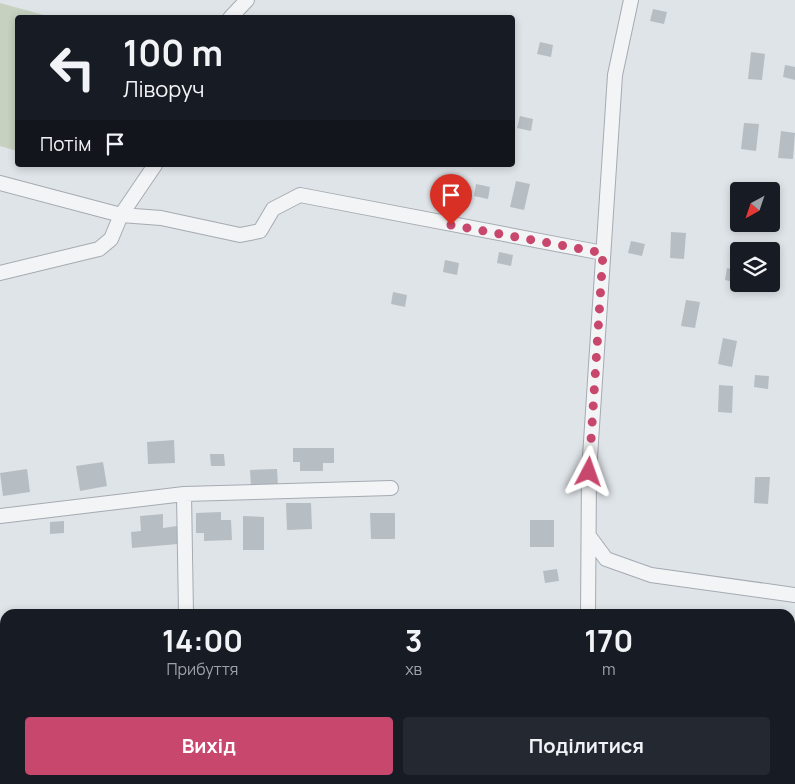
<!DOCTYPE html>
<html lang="uk">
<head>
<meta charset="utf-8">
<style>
	:root { --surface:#171b24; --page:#242831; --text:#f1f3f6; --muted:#9ea1a6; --accent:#c8486d }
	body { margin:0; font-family:Manrope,sans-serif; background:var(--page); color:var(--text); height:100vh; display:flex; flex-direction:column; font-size:19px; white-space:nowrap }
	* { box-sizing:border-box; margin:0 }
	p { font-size:16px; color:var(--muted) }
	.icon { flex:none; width:28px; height:28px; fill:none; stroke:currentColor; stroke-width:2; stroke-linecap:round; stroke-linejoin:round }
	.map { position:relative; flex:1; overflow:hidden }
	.panel { position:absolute; left:0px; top:609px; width:795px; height:176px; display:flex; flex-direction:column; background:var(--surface); border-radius:15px 15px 0 0; box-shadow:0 2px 8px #0003 }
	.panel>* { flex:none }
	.hud { position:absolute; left:15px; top:15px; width:500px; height:152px; border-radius:5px; box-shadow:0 2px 8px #0003; background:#171b24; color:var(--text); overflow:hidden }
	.needle { width:32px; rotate:220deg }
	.fabs { position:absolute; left:730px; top:182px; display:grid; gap:10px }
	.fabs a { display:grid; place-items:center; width:50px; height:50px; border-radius:5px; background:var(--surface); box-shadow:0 2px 8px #0003; font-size:25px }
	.pin { position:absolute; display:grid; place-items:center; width:42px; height:42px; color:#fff; margin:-51px -21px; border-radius:50% 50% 50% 0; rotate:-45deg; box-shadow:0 0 5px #0007 }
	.pin .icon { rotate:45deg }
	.me { position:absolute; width:55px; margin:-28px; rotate:4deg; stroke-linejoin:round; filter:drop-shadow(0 0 4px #0008) }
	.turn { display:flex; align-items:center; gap:18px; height:105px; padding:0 25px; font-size:22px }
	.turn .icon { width:65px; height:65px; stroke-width:2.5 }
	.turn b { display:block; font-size:35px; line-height:42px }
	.then { display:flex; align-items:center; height:48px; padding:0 25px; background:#0003; gap:10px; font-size:19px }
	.eta { display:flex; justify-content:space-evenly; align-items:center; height:85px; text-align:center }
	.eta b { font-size:30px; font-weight:700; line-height:35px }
	.button { display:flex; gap:10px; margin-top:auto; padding:10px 25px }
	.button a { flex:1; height:58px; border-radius:5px; background:var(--accent); color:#fff; font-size:20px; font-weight:700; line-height:58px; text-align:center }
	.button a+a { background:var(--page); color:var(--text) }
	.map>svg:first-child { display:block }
	.green { fill:#c7d1c0 }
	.building { fill:#b6bec4 }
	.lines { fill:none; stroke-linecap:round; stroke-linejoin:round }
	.minor-casing { stroke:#a5abb2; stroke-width:16 }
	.minor { stroke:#f2f4f6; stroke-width:14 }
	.route { stroke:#c8486d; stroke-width:9; stroke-dasharray:0 16.2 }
</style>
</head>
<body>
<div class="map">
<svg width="795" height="784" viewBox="0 0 795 784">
	<rect width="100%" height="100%" fill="#dfe4e8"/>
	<path class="green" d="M0 3 51 17 18 18 17 151 0 146Z"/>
	<path class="building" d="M653 9 667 12 664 24 650 21Z
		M540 42 553 45 551 57 537 54Z
		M751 52 765 54 762 80 748 79Z
		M785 65 795 67V80L783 77Z
		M520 116 533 119 531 131 517 128Z
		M744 123 759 124 756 151 741 149Z
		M781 131 795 133 793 159 778 158Z
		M516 181 530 184 524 210 510 207Z
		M476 184 490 187 488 199 474 196Z
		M736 200H739V213L733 211Z
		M671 232 686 233 684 259 670 258Z
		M631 241 645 244 642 256 628 253Z
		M499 252 513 255 511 266 497 263Z
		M445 260 459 263 457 275 443 272Z
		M727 268 739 271 738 283 725 280Z
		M393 292 407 295 405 307 391 304Z
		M686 300 700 302 695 328 681 326Z
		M723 338 737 341 732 367 718 364Z
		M755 375 769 376 768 389 754 387Z
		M719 385 733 386 732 413 718 412Z
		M174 440 175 463 148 464 147 442Z
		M293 448H334V463H323V471H300V462H293Z
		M210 454H224L225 466H211Z
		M103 462 107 486 80 491 76 466Z
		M27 469 30 492 3 496 0 473Z
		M277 469 278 486 251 487 250 470Z
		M755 477H770L768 504 754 503Z
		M286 503H311L312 529 287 530Z
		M221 512V520H231L232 540 204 541V533H196V513Z
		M370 513H395V539H371Z
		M163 514V528L177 526 178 544 132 548 131 532 141 531 140 516Z
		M243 516 264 517V550H243Z
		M530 520H554V547H530Z
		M64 521V533L50 534V522Z
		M557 569 559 581 545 583 543 571Z
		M5 743V756H0V744Z
		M225 781H239V784H225Z
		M425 781V784H409V783Z
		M769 781 781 783V784H768Z"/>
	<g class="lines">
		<g class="minor-casing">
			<path id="minor" d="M230 18 247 0
				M0 183 121 215 161 218 240 235 260 231 273 209 300 195 603 253
				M0 273 99 249 111 239 121 215 155 165
				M184 494 186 614
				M0 516 184 494 391 488
				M589 536 606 559 651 575 795 595
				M588 614 589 472 615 75 631 0
				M0 721 5 720
				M596 780 597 784
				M188 784V780"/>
		</g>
		<use href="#minor" class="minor"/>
	</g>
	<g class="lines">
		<path class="route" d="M451 225 603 253 589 472"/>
	</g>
</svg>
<div class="fabs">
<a><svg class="needle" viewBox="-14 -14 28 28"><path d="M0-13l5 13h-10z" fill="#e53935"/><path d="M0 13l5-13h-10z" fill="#9ea1a6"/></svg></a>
<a><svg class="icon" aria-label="layers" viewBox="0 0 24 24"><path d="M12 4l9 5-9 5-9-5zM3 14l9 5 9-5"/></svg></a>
</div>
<div class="pin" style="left:451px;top:225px;background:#d93025"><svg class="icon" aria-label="arrive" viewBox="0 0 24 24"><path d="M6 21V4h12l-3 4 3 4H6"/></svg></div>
<svg class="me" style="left:589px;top:472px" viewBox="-20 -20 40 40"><path d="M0-17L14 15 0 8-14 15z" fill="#c8486d" stroke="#fff" stroke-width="4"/></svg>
<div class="hud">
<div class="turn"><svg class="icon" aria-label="left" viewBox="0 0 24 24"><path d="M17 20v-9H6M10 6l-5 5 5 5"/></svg><div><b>100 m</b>Ліворуч</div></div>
<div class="then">Потім<svg class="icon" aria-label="arrive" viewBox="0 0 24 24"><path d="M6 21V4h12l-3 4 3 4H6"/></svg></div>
</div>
<section class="panel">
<div class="eta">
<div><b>14:00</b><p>Прибуття</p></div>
<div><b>3</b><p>хв</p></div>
<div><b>170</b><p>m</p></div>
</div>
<div class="button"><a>Вихід</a><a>Поділитися</a></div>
</section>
</div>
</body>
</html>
